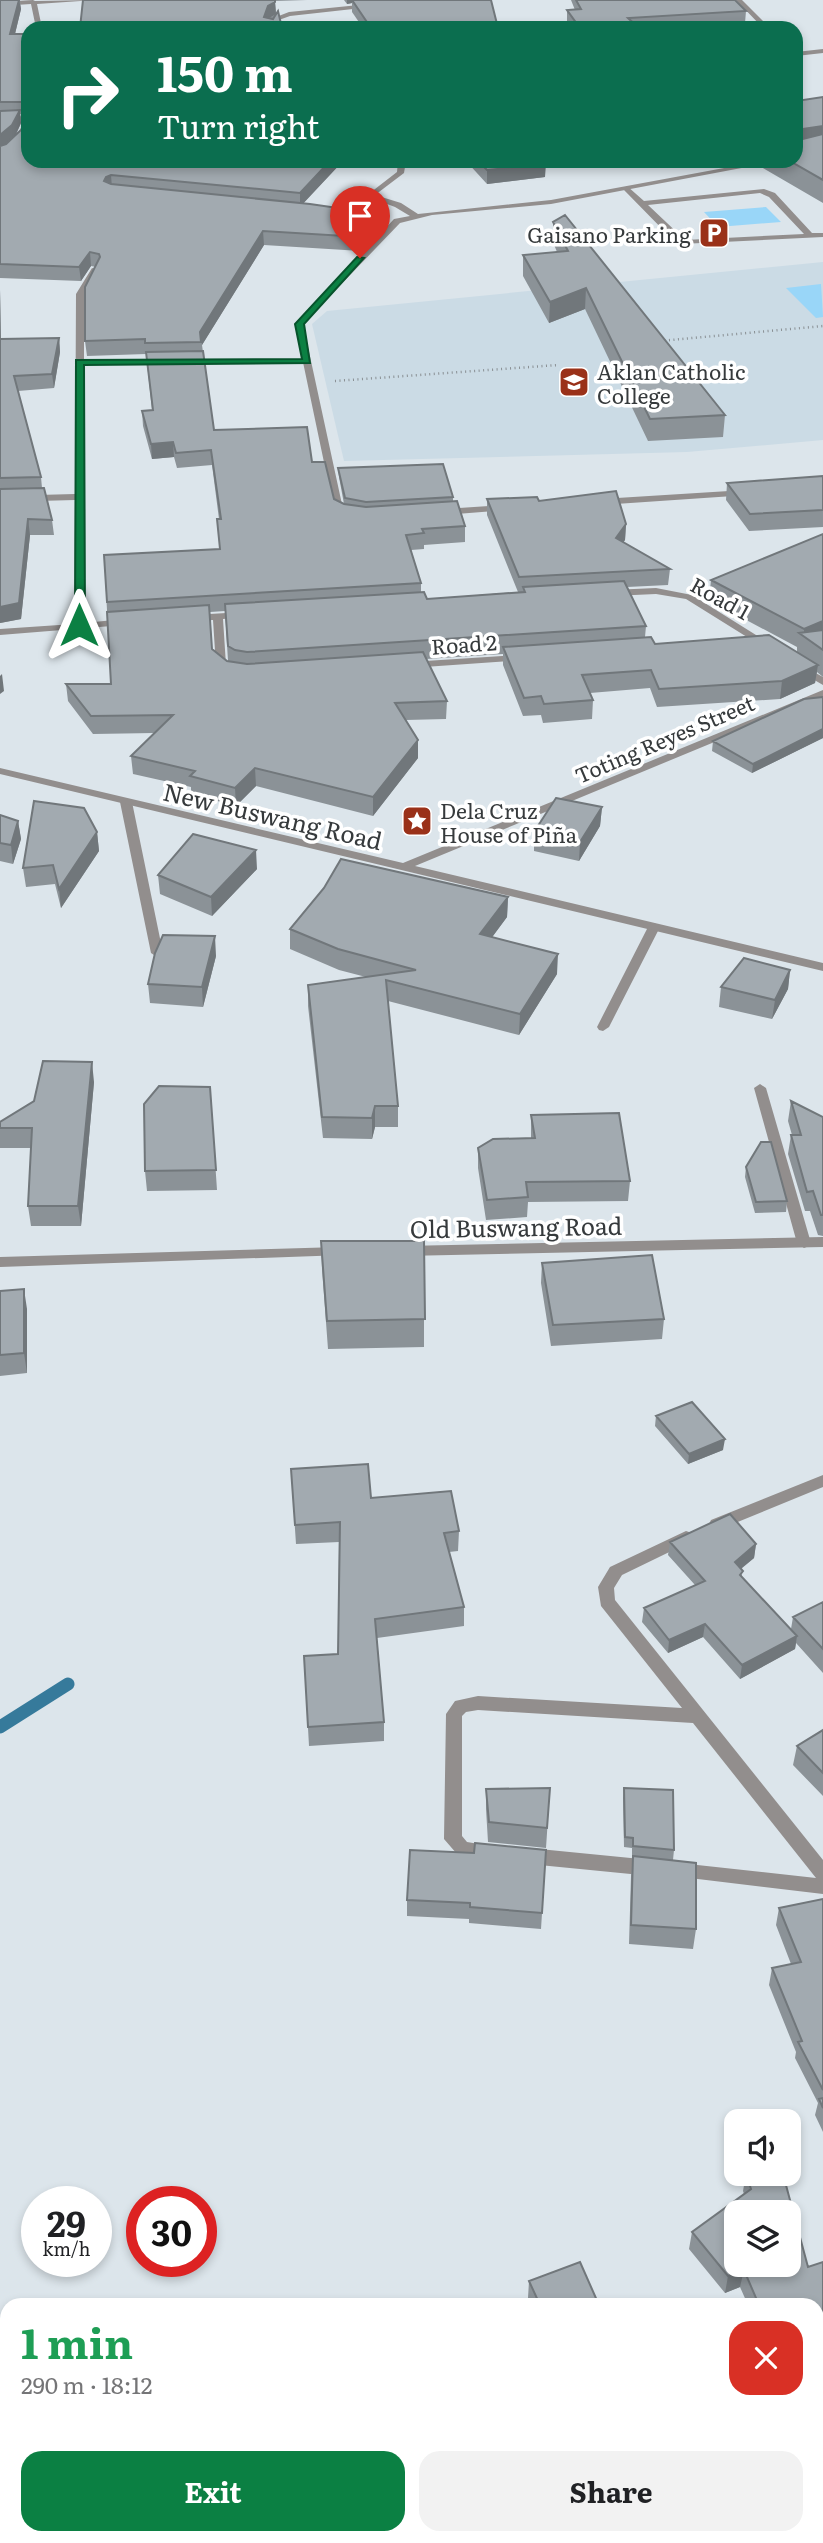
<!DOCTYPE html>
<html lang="en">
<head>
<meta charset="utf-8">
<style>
	:root { --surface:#fff; --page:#f2f2f2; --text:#202124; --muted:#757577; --accent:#0b8043 }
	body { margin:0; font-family:Literata,serif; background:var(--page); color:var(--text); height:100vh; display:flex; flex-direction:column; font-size:26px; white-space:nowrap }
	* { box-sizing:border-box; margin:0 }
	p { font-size:23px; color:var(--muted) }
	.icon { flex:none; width:38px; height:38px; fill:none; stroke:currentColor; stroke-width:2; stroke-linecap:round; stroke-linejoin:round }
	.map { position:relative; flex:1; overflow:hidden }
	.drawer { position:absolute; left:0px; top:2298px; width:824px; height:247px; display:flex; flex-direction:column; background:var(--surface); border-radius:21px 21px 0 0; box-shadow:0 4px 10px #0003 }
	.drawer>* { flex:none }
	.banner { position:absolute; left:21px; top:21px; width:782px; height:147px; border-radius:21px; box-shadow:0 4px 10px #0003; background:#0b6e4f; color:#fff; overflow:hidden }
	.tools { position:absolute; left:724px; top:2109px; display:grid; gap:14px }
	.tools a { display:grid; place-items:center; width:77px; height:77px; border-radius:14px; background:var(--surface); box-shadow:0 4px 10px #0003; font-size:35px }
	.speed { position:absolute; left:21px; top:2186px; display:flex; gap:14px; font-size:35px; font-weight:700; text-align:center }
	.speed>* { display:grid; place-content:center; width:91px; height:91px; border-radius:50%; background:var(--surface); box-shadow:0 4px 10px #0003; line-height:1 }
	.speed small { font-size:18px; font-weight:400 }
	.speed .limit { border:10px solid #d22; background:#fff; color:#111 }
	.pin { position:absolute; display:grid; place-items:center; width:60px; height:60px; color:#fff; margin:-72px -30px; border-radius:50% 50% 50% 0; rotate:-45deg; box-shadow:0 0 7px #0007 }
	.pin .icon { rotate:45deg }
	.me { position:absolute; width:77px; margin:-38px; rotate:0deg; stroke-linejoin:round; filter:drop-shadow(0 0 5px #0008) }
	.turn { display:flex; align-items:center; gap:24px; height:147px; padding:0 21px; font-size:32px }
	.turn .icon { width:91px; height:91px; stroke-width:2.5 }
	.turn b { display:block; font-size:49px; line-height:60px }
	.round { display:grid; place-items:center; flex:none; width:74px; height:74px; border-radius:21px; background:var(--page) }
	.head { display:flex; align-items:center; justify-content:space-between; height:119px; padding:0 21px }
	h1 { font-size:42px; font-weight:700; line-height:52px; color:#1e9e55 }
	.button { display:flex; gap:14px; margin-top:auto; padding:14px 21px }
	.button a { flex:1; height:80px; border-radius:21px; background:var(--accent); color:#fff; font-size:28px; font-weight:700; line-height:80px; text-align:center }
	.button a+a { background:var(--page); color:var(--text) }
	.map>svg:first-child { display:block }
	.built { fill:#cbdbe5 }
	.green { fill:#99d6f8 }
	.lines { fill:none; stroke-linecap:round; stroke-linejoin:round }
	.stream { stroke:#367a9b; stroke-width:13 }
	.path { stroke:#898f93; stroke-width:2.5; stroke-dasharray:1 3.5; stroke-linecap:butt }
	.service { fill:#928e8d; fill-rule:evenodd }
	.minor { fill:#928e8d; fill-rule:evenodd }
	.tertiary { fill:#928e8d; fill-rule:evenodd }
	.wall { fill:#8b9297; fill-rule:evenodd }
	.shaded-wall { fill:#71777b }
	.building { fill:#a2aab0; stroke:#71777b; stroke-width:2; fill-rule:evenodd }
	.route { fill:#0b8043; stroke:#07532c; stroke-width:2 }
	.labels { text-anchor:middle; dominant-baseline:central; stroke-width:7; stroke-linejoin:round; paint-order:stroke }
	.far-poi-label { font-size:21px; fill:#363a3c; stroke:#fff; text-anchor:start }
	.far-street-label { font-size:21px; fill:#363a3c; stroke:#fff }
	.street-label { font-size:24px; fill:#363a3c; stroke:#fff }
</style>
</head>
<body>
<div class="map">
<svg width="823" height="2543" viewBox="0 0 823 2543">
	<rect width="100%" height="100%" fill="#dce5eb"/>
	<path class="built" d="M823 262V440L687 452 344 461 312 324 327 311Z"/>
	<path class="green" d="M766 207 781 222 718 227 704 212Z
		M821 284 823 317 816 318 786 288Z"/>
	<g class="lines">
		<path class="stream" d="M0 1727 68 1684"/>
		<path class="path" d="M660 341 823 326
			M335 381 558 365"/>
		<path class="service" d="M77 21 79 24 38 26 35 24Z
			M627 186 644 201 764 189 775 193 812 233H823V237L681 244 675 242 624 190ZM760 193 769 197 804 234 685 240 648 205Z
			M307 359H310V363L186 364 182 362 186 360Z
			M77 360H166L170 362 166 364H77Z
			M654 923 660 927 609 1027 603 1031 599 1030 597 1027 648 927Z
			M760 1084 766 1088 811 1243 809 1246 804 1248 797 1243 754 1088Z"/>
		<path class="minor" d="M33 0 35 1 95 0 37 4 42 28H36L31 4 0 6V2Z
			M736 0H742L770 28H763Z
			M369 4 371 7 290 16 276 21 273 28H267L271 19 289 12Z
			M823 49V53L796 56V52Z
			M28 116V120L0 121V117Z
			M398 161H406L404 173 375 195 401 203 418 214 551 200 762 161H778L551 204 432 215 400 223 303 324 343 509 352 514 347 517 334 510 295 324 394 219 410 216 395 207 366 196 397 172Z
			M92 268 99 270 84 294V623L124 619 129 622 124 625 0 635V629L74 624 75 500 0 502V496L75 494 76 294Z
			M745 490 748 491V495L601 505 596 502 601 499Z
			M504 505 507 506V510L444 515 439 512 444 509Z
			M656 588 692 595 772 645 763 647 686 599 656 594 612 596 607 593 612 590Z
			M243 612 248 615 246 617 223 619 226 665 232 670 223 672 216 666 213 620 193 621 188 618 193 615Z
			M519 655 524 658 523 660 410 668 405 665 410 662Z
			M801 665 823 677V685L797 670V666Z
			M126 799 132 802 163 953 157 957 151 953 120 802Z
			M823 1237V1247L404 1256 397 1251 404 1246Z
			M339 1247 346 1252 344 1255 0 1267V1257Z
			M823 1475V1487L723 1528H711L709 1524 711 1520Z
			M686 1531 692 1533 694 1537 692 1541 622 1575 614 1588 615 1600 823 1860V1894L673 1876 670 1871 673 1866 679 1863 816 1878 693 1723 478 1710 466 1712 462 1716V1836L467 1842 497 1847 500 1852 497 1857 491 1860 457 1854 444 1839 446 1714 455 1701 478 1696 682 1708 601 1606 598 1587 610 1567Z
			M529 1848 651 1860 657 1863 660 1868 657 1873 651 1876 529 1864 523 1861 520 1856 523 1851Z"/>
		<path class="tertiary" d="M823 690V697L415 866 823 963V971L0 774V768L403 863Z"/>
	</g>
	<path class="wall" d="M0 0H20L21 9 15 34H28V161H343L303 203 379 231 361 251 264 245 202 345 214 430 312 462 334 499 344 504 339 477 338 468 453 497V501L465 526V542L424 545V549L411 550 421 583V592L427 599 518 592 487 515V499L539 501 626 524 625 540 623 542 670 569 668 585 627 587 646 626 645 637 655 644 797 652V647L709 600 711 580 823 534V677L817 672 815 683 780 699 657 707 650 688 590 693 593 700 592 719 543 723 541 715 523 716 503 665V654L426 659 447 701 446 719 406 720 418 740V758L373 816 256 786 236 806 191 794V787L133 774 131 756 154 733 93 734 68 701 66 684H111L104 555 220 550 217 519H219L212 465 177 468 174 457 152 459 143 426 142 411 152 410 146 354 87 356 85 341 96 267 91 266 81 281 0 278ZM20 114H28L27 118 21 130 15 137 21 123ZM225 611 228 661H227L212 649 210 612Z
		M83 0H307L275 1 276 14 282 28Z
		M344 0H491L498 28H363L352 12V3L347 4Z
		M571 0H735L746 11 745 23 664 28H571L567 22V10H575Z
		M823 97V203L761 167 762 161H796Z
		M466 161H543L545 177 487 184Z
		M553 222 725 415 723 437 648 441 585 309 549 323 523 276V255L557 252 553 242Z
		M0 290 1 339 59 338 60 352 54 388 18 391 41 477 42 488 52 520 54 535H30L21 619 0 623Z
		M823 476V527L749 531 726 500 727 483Z
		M823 697V738L752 773 712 751 713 741Z
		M602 807 600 826 579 861 534 851V832Z
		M0 815 18 821 21 839 13 864 0 861Z
		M97 832 99 851 61 908 55 884 26 887 23 868Z
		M257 869 212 916 160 894 158 875Z
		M508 897 507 917 492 937 557 974 519 1035 388 1001 398 1106V1127H375L372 1139 323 1138 308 1006V985L366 977 339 970 290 949V929Z
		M216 956 203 1007 150 1003 148 984Z
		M790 970 788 989 772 1019 719 1007 721 987Z
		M94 1082 81 1226H31L28 1206 31 1148H0V1122Z
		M210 1087 217 1190 147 1191 145 1171Z
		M791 1101 823 1117V1236L818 1235 810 1211H805L788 1154 791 1135H792L788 1121Z
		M531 1115 630 1181 628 1201 528 1202 527 1217 486 1220 478 1168V1148L531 1138Z
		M746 1167 787 1201 786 1212 755 1213 745 1177Z
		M321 1241H424V1347L328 1349 322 1269Z
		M542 1263 664 1319 662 1339 551 1346 541 1283Z
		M0 1291 27 1309V1373L0 1376Z
		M656 1416 723 1450 688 1464 655 1426Z
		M291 1469 459 1531 458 1551 449 1552 464 1607V1626L377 1638 384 1722V1741L309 1746 304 1656 338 1654 339 1542 296 1544Z
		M670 1542 756 1544 754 1558 741 1569 742 1577 791 1629 793 1617 823 1602V1673L796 1643 795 1649 740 1679 703 1637 668 1653 642 1622 644 1608 695 1585 668 1555Z
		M823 1730V1796L793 1765 797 1746Z
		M550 1788 546 1848 488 1842 486 1809V1789Z
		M624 1788 674 1850 673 1860 696 1929 693 1949 629 1944 631 1876 633 1857 632 1856V1848L624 1847 623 1798Z
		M546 1850 541 1929 469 1923V1919L407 1916V1900Z
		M823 1899V2132L815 2115 818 2103 795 2058 796 2052 769 1985 772 1968 791 1964 776 1925 779 1908Z
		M746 2174 808 2267 823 2262V2367L817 2368V2305H748L740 2287 725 2293 689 2249 692 2232 744 2194 743 2191Z
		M529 2281 599 2305H531L528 2298Z"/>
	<path class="shaded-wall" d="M19 0 21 9 12 46 10 34Z
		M347 0H352V3L347 4Z
		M275 2 276 14 269 18 264 17 268 6Z
		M20 110 21 123 14 138 0 150V135Z
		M823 126V143L796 151V130Z
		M330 161H343L300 207V193Z
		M546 164 545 177 487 184V170Z
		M111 175 112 188 104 181 106 177Z
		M380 214 379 231 361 251V237Z
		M263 231 264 245 202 345 200 332Z
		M90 252 91 266 81 281 79 267Z
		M586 288 585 309 549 323 550 302Z
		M0 290 1 354 0 345Z
		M59 338 60 352 54 388 52 374Z
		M173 442 174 457 152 459 151 444Z
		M28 519 30 535 21 619 0 623V607Z
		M626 524 625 540 615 554 616 538Z
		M823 621V640L804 636V629Z
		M818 665 815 683 780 699 782 681Z
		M2 674 4 691 0 694V676Z
		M823 729V738L752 773 753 764Z
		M418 740V758L373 816V797Z
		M255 768 256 786 236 806 235 788Z
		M602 807 600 826 579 861 580 842Z
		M18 821 21 839 13 864 11 845Z
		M97 832 99 851 61 908 59 889Z
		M256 850 257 869 212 916 211 897Z
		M508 897 507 917 479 955 480 934Z
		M215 936 216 956 203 1007 202 987Z
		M558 954 557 974 519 1035 520 1014Z
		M790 970 788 989 772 1019 775 1000Z
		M92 1062 94 1082 81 1226 78 1206Z
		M375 1106V1127L372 1139V1118Z
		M24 1289 27 1309V1373L24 1353Z
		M725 1439 723 1450 688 1464 689 1454Z
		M756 1544 754 1558 733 1575 735 1562Z
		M705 1624 703 1637 668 1653 669 1640Z
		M797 1636 795 1649 740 1679 742 1665Z
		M744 2270 740 2287 725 2293 728 2276Z
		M823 2352V2367L817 2368V2354Z"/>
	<path class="building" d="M0 0H19L10 34H28V102H0Z
		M83 0H275V2L268 6 264 17 273 19 278 11 282 28H80Z
		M352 0H491L498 28H371Z
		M576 0H735L746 11 628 18 639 28H580L567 10 581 9Z
		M823 97V126L796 130V101Z
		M20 110 12 125 0 135V111Z
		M28 110V161H330L300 193 111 175 106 177 104 181 111 184 310 204 380 214 379 218 361 237 263 231 200 332 201 342 145 343V339L85 341V287L100 257 99 254 90 252 79 267 0 264V146L6 144 21 130 27 118Z
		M823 134V180L790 161H796V138L799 140Z
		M478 161H543L546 164 487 170Z
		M565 215 725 415 650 419 586 288 550 302 523 255 568 251 553 222Z
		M59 338 52 374 14 376 41 477 0 478V339Z
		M203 351 214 430 307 427 312 462H325L334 499 344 504 366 507 457 501 465 526 422 529 424 533 406 535 421 583 107 602 104 555 220 549 217 519H221L211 450 176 453 173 442 151 444 142 411 153 410 146 352Z
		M443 464 453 497 366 502 345 498 338 468Z
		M823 476V510L750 514 727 483Z
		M44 488 52 520 28 519 19 603 0 607V489Z
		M616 491 626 524 616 538 670 569 519 577 487 499 537 497 539 501Z
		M823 534V621L804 629 711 580Z
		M624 581 646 626 247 652 235 650 228 646 225 604 424 592 427 599 525 592 523 587Z
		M209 605 212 649 227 661 247 664 423 652 447 701 395 703 418 740 373 797 255 768 235 788 190 776 195 771 131 756 173 715 91 716 66 684H111L107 612Z
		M823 630V650L799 633Z
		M769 635 818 665 782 681 659 689 651 670 582 675 593 700 544 704 541 696 524 698 503 647 651 637 655 644Z
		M823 697V729L753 764 713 741 804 699Z
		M556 798 602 807 580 842 534 832Z
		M34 801 84 808 97 832 59 889 53 865 23 868Z
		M0 815 18 821 11 845 0 843Z
		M193 834 256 850 211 897 158 875Z
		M341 859 508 897 480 934 558 954 520 1014 386 980 398 1106H375L372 1118 322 1117 308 985 416 970 338 949 290 929 324 888Z
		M163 935 215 936 202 987 148 984 155 953Z
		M744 958 790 970 775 1000 721 987Z
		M43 1061 92 1062 78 1206H28L32 1128H0V1122L34 1101Z
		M159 1086 210 1087 216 1170 145 1171 144 1104Z
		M791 1101 823 1117V1215H821L813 1191 807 1192 791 1135H801Z
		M619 1113 630 1181 526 1182 528 1197 487 1200 478 1148 493 1139 535 1138 531 1115Z
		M761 1142H771L787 1201 756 1202 746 1167Z
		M321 1241H424L425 1319 327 1321Z
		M652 1255 664 1319 553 1325 542 1263Z
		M24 1289V1353L0 1355V1291Z
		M692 1402 725 1439 689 1454 656 1416Z
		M368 1464 371 1498 451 1491 459 1531 444 1533 464 1607 375 1619 384 1722 308 1727 304 1656 338 1654 340 1522 295 1525 291 1469Z
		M730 1514 756 1544 735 1562 743 1571 740 1575 797 1636 742 1665 705 1624 669 1640 644 1608 705 1581 670 1542Z
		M823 1602V1649L793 1617Z
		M823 1730V1773L797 1746Z
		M550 1788 547 1828 489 1822 486 1789Z
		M624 1788 673 1790 674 1850 633 1846V1838L625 1837Z
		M475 1843 546 1850 542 1913 470 1907V1903L407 1900 410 1850 474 1853Z
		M633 1856 696 1863V1929L631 1925Z
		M823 1899V2090L798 2042 802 2041 772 1968 801 1962 779 1908Z
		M823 2098V2108L819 2099Z
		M746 2174H783L808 2267 823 2262V2352L817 2354V2305H759L744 2270 728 2276 692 2232 751 2189ZM737 2212H789V2264H737Z
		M580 2262 599 2305H540L529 2281Z
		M581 2538H647L649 2543H571L570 2541Z"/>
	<path class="route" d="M357 257 364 258 304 324 310 363 84 365 85 625 75 627 76 360 302 359 295 324Z"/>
	<defs>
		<g id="parking-square" transform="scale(1.575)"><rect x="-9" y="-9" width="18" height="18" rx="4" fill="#9a3119" stroke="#fff"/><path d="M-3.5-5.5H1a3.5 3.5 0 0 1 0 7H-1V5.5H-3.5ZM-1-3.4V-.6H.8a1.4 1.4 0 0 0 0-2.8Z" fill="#fff"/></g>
		<g id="university-square" transform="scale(1.575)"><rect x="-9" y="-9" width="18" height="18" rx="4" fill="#9a3119" stroke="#fff"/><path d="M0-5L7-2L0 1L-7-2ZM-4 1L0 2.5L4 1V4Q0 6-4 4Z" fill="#fff"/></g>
		<g id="sight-square" transform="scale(1.575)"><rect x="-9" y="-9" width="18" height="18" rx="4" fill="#9a3119" stroke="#fff"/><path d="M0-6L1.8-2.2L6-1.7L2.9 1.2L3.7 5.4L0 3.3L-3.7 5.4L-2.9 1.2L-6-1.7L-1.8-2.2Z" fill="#fff"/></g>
	</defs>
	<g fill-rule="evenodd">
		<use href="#parking-square" x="714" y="233"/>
		<use href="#university-square" x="574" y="382"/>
		<use href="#sight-square" x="417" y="821"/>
	</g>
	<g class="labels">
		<g class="far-poi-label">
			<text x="691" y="233" text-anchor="end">Gaisano Parking</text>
			<text x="597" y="370">Aklan Catholic<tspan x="597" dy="24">College</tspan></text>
			<text x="440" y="809">Dela Cruz<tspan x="440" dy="24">House of Piña</tspan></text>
		</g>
		<g class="far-street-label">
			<text transform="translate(721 597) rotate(29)">Road 1</text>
			<text transform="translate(464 643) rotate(-4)">Road 2</text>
			<text transform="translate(664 738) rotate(-23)">Toting Reyes Street</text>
		</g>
		<g class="street-label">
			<text transform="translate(273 815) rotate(13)">New Buswang Road</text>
			<text transform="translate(516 1226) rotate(-1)">Old Buswang Road</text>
		</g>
	</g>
</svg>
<div class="tools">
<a><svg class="icon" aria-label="sound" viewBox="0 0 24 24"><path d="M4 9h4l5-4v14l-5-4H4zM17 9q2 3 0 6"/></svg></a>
<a><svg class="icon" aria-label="layers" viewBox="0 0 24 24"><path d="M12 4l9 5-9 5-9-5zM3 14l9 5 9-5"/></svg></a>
</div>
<div class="speed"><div>29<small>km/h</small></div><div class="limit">30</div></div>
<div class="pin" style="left:360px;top:258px;background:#d93025"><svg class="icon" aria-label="arrive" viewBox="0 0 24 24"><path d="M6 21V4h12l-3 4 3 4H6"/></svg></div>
<svg class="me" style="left:79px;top:625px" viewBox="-20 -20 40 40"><path d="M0-17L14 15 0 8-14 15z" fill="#0b8043" stroke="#fff" stroke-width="4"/></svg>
<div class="banner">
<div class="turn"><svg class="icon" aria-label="right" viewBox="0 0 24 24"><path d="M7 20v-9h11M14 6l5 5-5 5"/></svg><div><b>150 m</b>Turn right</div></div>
</div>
<section class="drawer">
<div class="head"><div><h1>1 min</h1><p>290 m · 18:12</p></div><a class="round" style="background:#d93025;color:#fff"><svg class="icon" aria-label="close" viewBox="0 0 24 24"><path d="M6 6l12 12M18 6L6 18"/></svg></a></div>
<div class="button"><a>Exit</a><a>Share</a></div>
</section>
</div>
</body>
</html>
